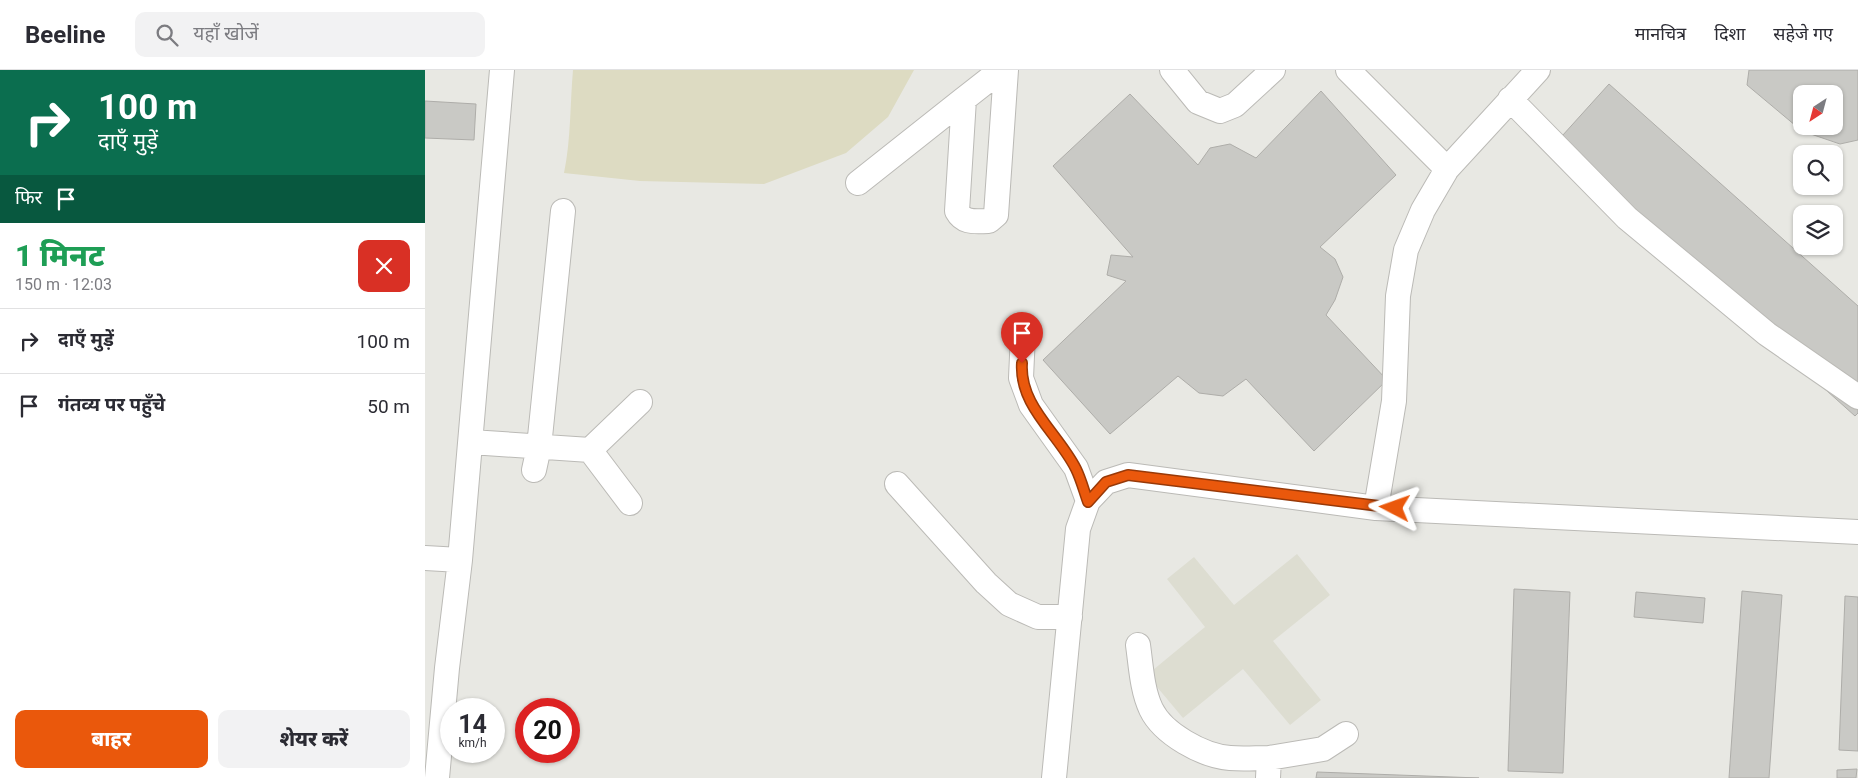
<!DOCTYPE html>
<html lang="hi">
<head>
<meta charset="utf-8">
<style>
	:root { --surface:#fff; --page:#f2f2f3; --text:#2b2b33; --muted:#7c7c81; --line:#e1e1e2; --accent:#ea580c }
	body { margin:0; font-family:Roboto,"Noto Sans Devanagari",sans-serif; background:var(--page); color:var(--text); height:100vh; display:flex; flex-direction:column; font-size:19px; white-space:nowrap }
	* { box-sizing:border-box; margin:0 }
	p { font-size:16px; color:var(--muted) }
	.icon { flex:none; width:28px; height:28px; fill:none; stroke:currentColor; stroke-width:2; stroke-linecap:round; stroke-linejoin:round }
	.map { position:relative; flex:1; overflow:hidden }
	.panel { display:flex; flex-direction:column; background:var(--surface); width:425px }
	.panel>* { flex:none }
	.guide { background:#0b6e4f; color:#fff; overflow:hidden }
	.needle { width:32px; rotate:216deg }
	.buttons { position:absolute; left:1368px; top:15px; display:grid; gap:10px }
	.buttons a { display:grid; place-items:center; width:50px; height:50px; border-radius:10px; background:var(--surface); box-shadow:0 1px 4px #0004; font-size:25px }
	.speed { position:absolute; left:15px; top:628px; display:flex; gap:10px; font-size:25px; font-weight:700; text-align:center }
	.speed>* { display:grid; place-content:center; width:65px; height:65px; border-radius:50%; background:var(--surface); box-shadow:0 1px 4px #0004; line-height:1 }
	.speed small { font-size:12px; font-weight:400 }
	.speed .limit { border:8px solid #d22; background:#fff; color:#111 }
	.pin { position:absolute; display:grid; place-items:center; width:42px; height:42px; color:#fff; margin:-51px -21px; border-radius:50% 50% 50% 0; rotate:-45deg; box-shadow:0 0 5px #0007 }
	.pin .icon { rotate:45deg }
	.me { position:absolute; width:55px; margin:-28px; rotate:274deg; stroke-linejoin:round; filter:drop-shadow(0 0 4px #0008) }
	.turn { display:flex; align-items:center; gap:18px; height:105px; padding:0 15px; font-size:22px }
	.turn .icon { width:65px; height:65px; stroke-width:2.5 }
	.turn b { display:block; font-size:35px; line-height:42px }
	.then { display:flex; align-items:center; height:48px; padding:0 15px; background:#0003; gap:10px; font-size:19px }
	.round { display:grid; place-items:center; flex:none; width:52px; height:52px; border-radius:10px; background:var(--page) }
	.summary { display:flex; align-items:center; justify-content:space-between; height:85px; padding:0 15px }
	h1 { font-size:30px; font-weight:800; line-height:38px; color:#1e9e55 }
	.button { display:flex; gap:10px; margin-top:auto; padding:10px 15px }
	.button a { flex:1; height:58px; border-radius:10px; background:var(--accent); color:#fff; font-size:20px; font-weight:800; line-height:58px; text-align:center }
	.button a+a { background:var(--page); color:var(--text) }
	ul { padding:0; list-style:none }
	li { display:flex; align-items:center; gap:15px; height:65px; padding:0 15px; border-top:1px solid var(--line) }
	li div { flex:1 }
	li b { display:block; font-size:19px }
	li em { font-style:normal }
	header { display:flex; align-items:center; gap:30px; box-sizing:border-box; height:70px; padding:0 25px; background:var(--surface); border-bottom:1px solid var(--line) }
	header strong { font-size:24px }
	nav { display:flex; gap:28px; margin-inline-start:auto; font-size:18px }
	.search { width:350px; height:45px; background:var(--page); display:flex; align-items:center; gap:12px; box-sizing:border-box; padding:0 18px; border-radius:10px; color:var(--muted); font-size:19px }
	main { display:flex; flex:1; min-height:0 }
	.map>svg:first-child { display:block }
	.built { fill:#ddddd1 }
	.green { fill:#dddbc2 }
	.building { fill:#c9c9c5; stroke:#aeada9; fill-rule:evenodd }
	.lines { fill:none; stroke-linecap:round; stroke-linejoin:round }
	.minor-casing { stroke:#bbbab6; stroke-width:26 }
	.minor { stroke:#fff; stroke-width:24 }
	.route-casing { stroke:#983908; stroke-width:12 }
	.route { stroke:#ea580c; stroke-width:9 }
</style>
</head>
<body>
<header>
<strong>Beeline</strong>
<div class="search"><svg class="icon" aria-label="search" viewBox="0 0 24 24"><circle cx="10" cy="10" r="6"/><path d="M15 15l6 6"/></svg>यहाँ खोजें</div>
<nav><a>मानचित्र</a><a>दिशा</a><a>सहेजे गए</a></nav>
</header>
<main>
<section class="panel">
<div class="guide">
<div class="turn"><svg class="icon" aria-label="right" viewBox="0 0 24 24"><path d="M7 20v-9h11M14 6l5 5-5 5"/></svg><div><b>100 m</b>दाएँ मुड़ें</div></div>
<div class="then">फिर<svg class="icon" aria-label="arrive" viewBox="0 0 24 24"><path d="M6 21V4h12l-3 4 3 4H6"/></svg></div>
</div>
<div class="summary"><div><h1>1 मिनट</h1><p>150 m · 12:03</p></div><a class="round" style="background:#d93025;color:#fff"><svg class="icon" aria-label="close" viewBox="0 0 24 24"><path d="M6 6l12 12M18 6L6 18"/></svg></a></div>
<ul>
<li><svg class="icon" aria-label="right" viewBox="0 0 24 24"><path d="M7 20v-9h11M14 6l5 5-5 5"/></svg><div><b>दाएँ मुड़ें</b></div><em>100 m</em></li>
<li><svg class="icon" aria-label="arrive" viewBox="0 0 24 24"><path d="M6 21V4h12l-3 4 3 4H6"/></svg><div><b>गंतव्य पर पहुँचे</b></div><em>50 m</em></li>
</ul>
<div class="button"><a>बाहर</a><a>शेयर करें</a></div>
</section>
<div class="map">
<svg width="1433" height="708" viewBox="0 0 1433 708">
	<rect width="100%" height="100%" fill="#e8e8e3"/>
	<path class="built" d="M872 484 905 525 848 571 896 630 865 655 818 599 758 648 722 605 780 557 742 509 769 487 809 535Z"/>
	<path class="green" d="M148 0H489L463 47 421 83 339 114 215 111 139 103C146 70 145 34 148 0Z"/>
	<path class="building" d="M1324 0H1433V70L1415 74 1377 61 1322 15ZM1376 24H1409V56H1376Z
		M1184 14 1433 236V343L1430 346 1128 76Z
		M896 21 971 105 895 177 910 189 918 207 910 230 901 245 962 310 889 381 821 309 798 326 774 323 753 306 685 364 618 290 701 211 682 205 686 185 708 187 628 96 705 24 773 95 785 78 805 74 831 88Z
		M0 31 51 34 49 70 0 68Z
		M1089 519 1145 522 1138 703 1083 701Z
		M1317 521 1357 525 1344 708H1304Z
		M1211 522 1280 528 1278 553 1209 547Z
		M1420 526 1433 527V681L1414 680Z
		M1432 699 1431 708H1412V700Z
		M892 702 1054 708H891Z"/>
	<g class="lines">
		<g class="minor-casing">
			<path id="minor" d="M576 0 539 29 532 141C539 154 551 151 564 151L571 145 581 0
				M747 0 773 32 795 41 810 35 848 0
				M923 0 1022 99
				M1085 29 1202 148 1342 264 1433 327
				M433 113 539 29
				M598 264 596 308 606 335 651 398 663 431
				M46 372 165 380 205 433
				M165 380 215 332
				M109 400 114 377 138 141
				M472 414 561 513 584 534 613 547H645
				M951 438 969 331 973 226 981 180 998 140 1022 99 1113 0
				M0 488 35 490
				M713 575C716 596 717 620 726 639 738 664 778 686 805 688 818 689 831 688 844 688
				M12 708 22 598 35 490 77 0
				M629 708 653 459 663 431 681 412 703 405 951 438 1433 462
				M843 708 844 688 898 679 921 664"/>
		</g>
		<use href="#minor" class="minor"/>
	</g>
	<g class="lines">
		<g class="route-casing">
			<path id="route" d="M597 293C594 336 633 363 651 399 656 409 659 421 663 432L681 412 703 405 970 438"/>
		</g>
		<use href="#route" class="route"/>
	</g>
</svg>
<div class="buttons">
<a><svg class="needle" viewBox="-14 -14 28 28"><path d="M0-13l5 13h-10z" fill="#e53935"/><path d="M0 13l5-13h-10z" fill="#7c7c81"/></svg></a>
<a><svg class="icon" aria-label="search" viewBox="0 0 24 24"><circle cx="10" cy="10" r="6"/><path d="M15 15l6 6"/></svg></a>
<a><svg class="icon" aria-label="layers" viewBox="0 0 24 24"><path d="M12 4l9 5-9 5-9-5zM3 14l9 5 9-5"/></svg></a>
</div>
<div class="speed"><div>14<small>km/h</small></div><div class="limit">20</div></div>
<div class="pin" style="left:597px;top:293px;background:#d93025"><svg class="icon" aria-label="arrive" viewBox="0 0 24 24"><path d="M6 21V4h12l-3 4 3 4H6"/></svg></div>
<svg class="me" style="left:970px;top:438px" viewBox="-20 -20 40 40"><path d="M0-17L14 15 0 8-14 15z" fill="#ea580c" stroke="#fff" stroke-width="4"/></svg>
</div>
</main>
</body>
</html>
